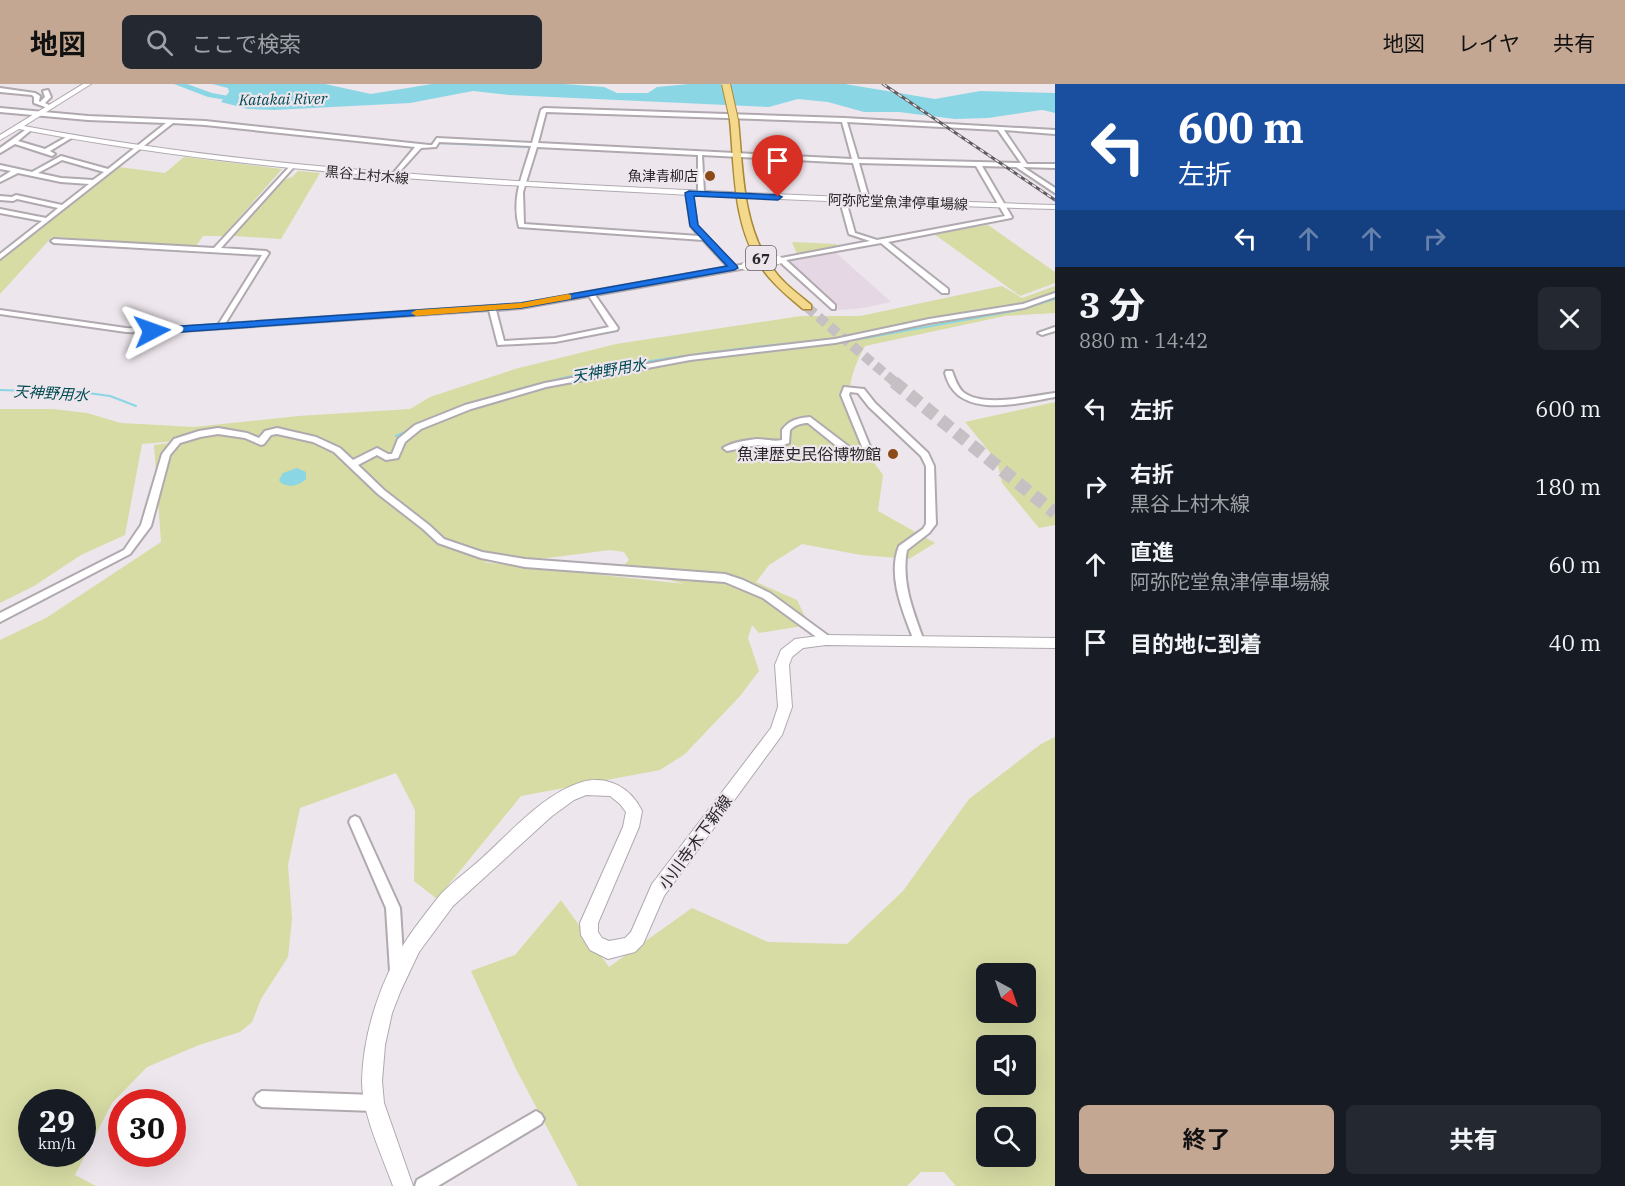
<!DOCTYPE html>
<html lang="ja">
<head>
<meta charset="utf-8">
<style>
	:root { --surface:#171b24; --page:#242831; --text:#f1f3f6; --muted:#9ea1a6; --accent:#c4a792 }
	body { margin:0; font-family:"IBM Plex Serif","Noto Sans JP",serif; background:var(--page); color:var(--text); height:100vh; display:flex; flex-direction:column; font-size:22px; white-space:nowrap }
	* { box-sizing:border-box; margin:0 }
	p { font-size:20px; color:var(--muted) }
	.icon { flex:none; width:33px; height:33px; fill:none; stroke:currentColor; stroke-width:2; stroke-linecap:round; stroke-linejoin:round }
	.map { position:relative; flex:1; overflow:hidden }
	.panel { display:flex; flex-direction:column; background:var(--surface); width:570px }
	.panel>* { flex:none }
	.top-card { background:#1a4fa0; color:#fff; overflow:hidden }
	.needle { width:39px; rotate:140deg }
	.tools { position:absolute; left:976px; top:879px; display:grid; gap:12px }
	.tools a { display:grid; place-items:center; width:60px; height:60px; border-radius:9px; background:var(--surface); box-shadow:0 6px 24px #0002; font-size:30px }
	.speed { position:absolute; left:18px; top:1005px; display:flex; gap:12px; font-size:30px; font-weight:700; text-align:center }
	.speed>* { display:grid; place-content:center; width:78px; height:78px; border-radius:50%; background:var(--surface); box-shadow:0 6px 24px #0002; line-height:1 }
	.speed small { font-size:15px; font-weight:400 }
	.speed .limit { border:9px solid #d22; background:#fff; color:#111 }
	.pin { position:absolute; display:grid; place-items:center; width:51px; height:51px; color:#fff; margin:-62px -26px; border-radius:50% 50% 50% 0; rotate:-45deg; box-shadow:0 0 6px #0007 }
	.pin .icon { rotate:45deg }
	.me { position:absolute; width:66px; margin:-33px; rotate:86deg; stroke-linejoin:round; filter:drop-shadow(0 0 4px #0008) }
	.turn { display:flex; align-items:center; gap:21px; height:126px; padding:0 24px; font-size:27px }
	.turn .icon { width:78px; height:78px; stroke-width:2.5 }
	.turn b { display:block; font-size:42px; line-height:51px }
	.lanes { display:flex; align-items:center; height:57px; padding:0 24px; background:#0003; justify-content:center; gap:30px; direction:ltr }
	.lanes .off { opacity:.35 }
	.round { display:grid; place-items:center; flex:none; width:63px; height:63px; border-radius:9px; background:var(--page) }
	.head { display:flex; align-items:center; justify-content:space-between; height:102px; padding:0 24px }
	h1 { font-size:36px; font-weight:700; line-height:45px }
	.button { display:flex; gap:12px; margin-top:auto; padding:12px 24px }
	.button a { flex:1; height:69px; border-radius:9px; background:var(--accent); color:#111; font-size:24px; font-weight:700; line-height:69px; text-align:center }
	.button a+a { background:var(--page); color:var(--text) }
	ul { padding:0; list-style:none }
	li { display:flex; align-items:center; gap:18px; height:78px; padding:0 24px }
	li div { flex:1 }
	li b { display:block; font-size:22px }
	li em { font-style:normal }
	header { display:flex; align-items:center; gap:36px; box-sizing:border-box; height:84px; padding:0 30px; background:var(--accent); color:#111 }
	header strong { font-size:28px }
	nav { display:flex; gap:33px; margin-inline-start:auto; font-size:21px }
	.search { width:420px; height:54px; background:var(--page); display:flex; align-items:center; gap:15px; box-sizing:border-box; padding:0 21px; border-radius:9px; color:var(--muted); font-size:22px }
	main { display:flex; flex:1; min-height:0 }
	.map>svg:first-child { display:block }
	.built { fill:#e5d7e4 }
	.green { fill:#d7dca4; fill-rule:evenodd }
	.water { fill:#8ad6e4 }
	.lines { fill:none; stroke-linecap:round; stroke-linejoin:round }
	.stream-far1 { stroke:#8ad6e4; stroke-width:1.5 }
	.stream { stroke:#8ad6e4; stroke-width:2 }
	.river { fill:#8ad6e4; fill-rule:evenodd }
	.primary-tunnel-far1 { stroke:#c6c0c5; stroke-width:10; stroke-dasharray:10 5; stroke-linecap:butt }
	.primary-tunnel { stroke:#c6c0c5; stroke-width:13; stroke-dasharray:13 7; stroke-linecap:butt }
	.street-casing { stroke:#b0a9af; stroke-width:4 }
	.secondary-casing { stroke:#b0a9af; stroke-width:2 }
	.primary-casing { stroke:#a98a38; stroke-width:3 }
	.street { fill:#fff; fill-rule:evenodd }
	.secondary { fill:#fff; fill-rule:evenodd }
	.primary { fill:#f4d98c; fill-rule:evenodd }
	.rail-casing { stroke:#605c60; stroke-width:3 }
	.rail { stroke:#ede6ec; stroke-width:1.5; stroke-dasharray:4.5; stroke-linecap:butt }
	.street-bridge-casing { stroke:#b0a9af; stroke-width:10; stroke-linecap:butt }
	.primary-bridge-casing { stroke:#a98a38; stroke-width:10; stroke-linecap:butt }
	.street-bridge { stroke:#fff; stroke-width:8 }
	.primary-bridge { stroke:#f4d98c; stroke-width:8 }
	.route { fill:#1a73e8; stroke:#114b97; stroke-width:1.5 }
	.slow { fill:#f59e0b }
	.poi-dot { fill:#8c4a18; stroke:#ede6ec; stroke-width:2 }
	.labels { text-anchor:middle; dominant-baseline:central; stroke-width:4.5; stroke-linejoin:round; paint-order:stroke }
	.far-street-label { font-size:14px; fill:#2a272a; stroke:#ede6ec }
	.far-poi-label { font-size:14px; fill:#2a272a; stroke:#ede6ec; text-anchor:end }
	.far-water-label { font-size:15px; font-style:italic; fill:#004954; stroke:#ede6ec }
	.shield { fill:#ede6ec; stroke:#646064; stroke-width:1.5 }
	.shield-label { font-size:15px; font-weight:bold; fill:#2a272a }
	.poi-label { font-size:16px; fill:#2a272a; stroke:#ede6ec; text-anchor:end }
	.street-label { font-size:16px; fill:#2a272a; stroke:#ede6ec }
</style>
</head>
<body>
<header>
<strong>地図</strong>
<div class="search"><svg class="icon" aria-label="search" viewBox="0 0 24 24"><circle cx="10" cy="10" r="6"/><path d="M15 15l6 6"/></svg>ここで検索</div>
<nav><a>地図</a><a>レイヤ</a><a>共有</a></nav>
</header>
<main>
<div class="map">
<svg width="1055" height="1102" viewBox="0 0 1055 1102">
	<rect width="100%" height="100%" fill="#ede6ec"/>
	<path class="built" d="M835 168 891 218 863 224 839 226 787 177Z"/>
	<path class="green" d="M184 73 282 85 223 152H203L196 162 52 153 0 210V177L119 83 165 89Z
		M298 87 320 89 281 155 234 152 281 97 292 93Z
		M988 141 1055 188V199L1020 212 934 150Z
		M792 158 836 160 839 163 797 170Z
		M1002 202 1022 214 1055 202V229L1005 232 865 262C848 292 842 324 858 356 864 368 875 379 883 391L878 427 935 459 909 475 861 471 802 460 769 481 756 498 797 516 809 541 759 549 752 541 748 554 759 587 740 612 685 670 660 686 521 712 437 815 414 797 415 726 396 689 300 724 288 781 292 835 288 873 261 915 252 938 240 948 199 961 147 983 112 1019 75 1091 96 1102H0V556L46 534 161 458 154 361 200 355 142 360 125 451 81 471 34 502 0 519V325H53L87 329 121 339 194 343 298 332 410 325 430 313 515 285 616 260 801 232H860ZM610 466 624 468 629 476 621 484 685 500 482 478 548 474ZM32 1018H82V1070H32Z
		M1055 318V441L1039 444 1002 399 997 377 965 338Z
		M1055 653V1102H956L944 1088H921L907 1102H578L516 985 471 887 515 871 561 816 609 883 692 824 768 858 847 860 903 807 969 715 1041 660ZM987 890H1026V928H987ZM987 962H1026V1000H987ZM987 1034H1026V1072H987Z"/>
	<path class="water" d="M212 0H325L371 10 432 0H564L604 3 617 9H648L657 3 689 0H845L935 15 980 7 1055 9V24L988 34 955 35 899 28H864L828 18 798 15 769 23 509 11 473 7 410 19 274 26 248 25 221 18 229 8 228 4Z
		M297 384 306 388V395C298 402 290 404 281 399L279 396 283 389Z"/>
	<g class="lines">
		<path class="stream-far1" d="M429 61 434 59 676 70
			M700 71 715 72"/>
		<path class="stream" d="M854 256 1019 226 1055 215
			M0 306 88 309 110 312 136 322
			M426 337C553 284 695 269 831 255
			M396 352 408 347"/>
		<path class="river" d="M174 0H187L212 9 250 16 246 19 208 13Z
			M1026 16 1055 23V29L1023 21 1022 19Z"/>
		<path class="primary-tunnel-far1" d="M807 223 896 299"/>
		<path class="primary-tunnel" d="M894 298 1055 429"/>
		<g class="street-casing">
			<path id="street" d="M0 4 35 9 40 12 39 17 40 18 45 13 43 7 48 6 51 13 45 19 51 22 48 24 34 19V13L32 11 0 8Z
				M0 24 88 32 205 37 429 61H432L437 54 532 59 541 26 544 24 844 34 1055 46V50L1004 46 1027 80H1055V84L1023 83 1055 104V109L1016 83 982 82 1012 133 1011 134 888 158 948 205V209H942L881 159 786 176 835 221V225H832L780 178 776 177V175L870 157 849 150 840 117 843 115 846 117 855 149 877 156 1005 132 976 82 859 79 870 118 867 120 864 118 853 79 702 71 704 109 701 111 698 109V71L537 63 523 108 524 140 699 152 691 142 686 109 689 107 692 109 697 142 735 182 746 180 749 182 746 184 595 211 618 244 617 246 555 258 498 261 489 226 152 249 126 248 0 230V226L126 244 152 245 218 241 262 171 54 159 51 157 54 155 214 164 291 81 294 83 293 84 221 164 266 167 269 169 225 240 521 220 728 183 703 156 519 143C511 114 523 90 531 62L439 58 436 63 421 64 393 95 390 93 415 63 205 41 173 39 0 175V170L42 137 0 129V125L46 134 58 124 17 115 13 117 0 116V112L12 113 16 111 62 121 89 100 61 98 18 89 0 98V94L11 87 0 85V81L32 88 61 72 108 85 166 39 88 36 0 28ZM546 28 842 38 852 75 538 59ZM847 38 998 46 1021 79 858 75ZM62 76 104 88 93 96 61 94 38 89ZM589 212 609 243 555 254 504 257 496 226 521 224Z
				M28 44 31 46 30 47 18 57 45 65 68 52 73 53 50 67 55 70 52 72 15 60 0 69V64Z
				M1055 209V213L1024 224 929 239 835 259 690 276 546 303 471 325 421 345 405 358 398 374 386 376 377 371 358 381 384 406 429 441 444 455 482 468 525 475 725 490 743 496 770 509 830 553 831 556 830 559 826 560 763 514 725 498 525 483 481 474 438 459 423 445 378 410 334 368 313 358 277 350 271 351 264 360 261 361 245 354 218 350 200 353 180 359 170 371 151 442 130 470 0 538V529L124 466 141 441 162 370 174 355 199 347 218 344 247 349 259 354 265 347 277 344 316 353 340 364 353 376 377 364 388 370H392L398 355 415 341 465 321 545 299 690 272 835 255 929 235 1023 220Z
				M1055 243V247L1042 251 1038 249Z
				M946 287H952C955 295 957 302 963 308 982 324 1032 312 1055 309V313C1020 319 957 337 945 289Z
				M844 303 864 305 875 319 928 369 934 382 936 440 929 449 907 466C901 498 913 527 924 557L923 560H915L914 557C903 528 887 492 899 462L923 445 926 440V382L921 372 869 323 858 309 850 308 849 311 871 365 867 375 859 377 849 372 808 339C801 339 795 341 790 346L789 359 778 363 757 361 727 367 723 364C730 359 747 356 757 355 765 355 773 358 782 356V346C789 336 798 334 810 333L860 371 863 365 841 311Z
				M355 732 359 734 400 824 404 887 402 892 397 894 392 892 390 887 386 824 349 738 351 734Z
				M262 1007 374 1011 379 1014 382 1019 379 1024 374 1027 262 1023 257 1020 254 1015 257 1010Z
				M536 1027 541 1030 544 1035 541 1040 438 1102H415L417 1096Z"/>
		</g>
		<g class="secondary-casing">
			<path id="secondary" d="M83 0H91L24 42C217 78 412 92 608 102 757 110 906 116 1055 121V125C909 121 762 115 616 107 416 97 217 83 19 45L0 56V51Z
				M826 551 1055 554V564L826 561 803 564 792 573 789 581 792 623 782 651 664 812 643 860 635 868 608 875 590 866 581 851 580 839 623 743 626 728 620 720 610 712 586 711 574 716 552 732 453 822 419 868 401 906 392 929 385 961 382 997 384 1019 413 1102H393C382 1071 362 1030 362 997 363 949 381 895 407 855 417 840 429 825 440 811 452 798 468 787 481 775 511 748 543 710 582 698 608 691 631 704 642 727L639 743 598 839V848L602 854 609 857 625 854 631 848 652 800 771 644 778 623 775 581 781 566 795 555Z"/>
		</g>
		<g class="primary-casing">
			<path id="primary" d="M734 34 738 36C743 85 742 140 771 182 781 198 797 209 811 221V225H803C789 213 775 202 764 187 732 143 735 87 730 36Z"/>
		</g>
		<use href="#street" class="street"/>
		<use href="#secondary" class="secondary"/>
		<use href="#primary" class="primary"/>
		<g class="rail-casing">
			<path id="rail" d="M883 0 1055 116"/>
		</g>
		<use href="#rail" class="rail"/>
		<g class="street-bridge-casing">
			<path id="street-bridge" d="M746 182 778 176"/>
		</g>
		<g class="primary-bridge-casing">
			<path id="primary-bridge" d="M726 0 734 36"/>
		</g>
		<use href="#street-bridge" class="street-bridge"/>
		<use href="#primary-bridge" class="primary-bridge"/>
	</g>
	<path class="route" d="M689 107 778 111 782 113 778 116 694 112 698 141 737 182 738 184 734 186 521 224 152 250 147 247 152 244 521 219 727 182 690 142 685 109Z"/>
	<path class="slow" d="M568 210 571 211V215L521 224 416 232 411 229 416 226 521 219Z"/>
	<g class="poi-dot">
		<circle cx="710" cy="92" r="6"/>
		<circle cx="893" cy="370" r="6"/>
	</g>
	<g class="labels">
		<g class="far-street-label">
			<text transform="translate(367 91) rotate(5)">黒谷上村木線</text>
			<text transform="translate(898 118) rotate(2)">阿弥陀堂魚津停車場線</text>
		</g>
		<g class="far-poi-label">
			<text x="698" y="92">魚津青柳店</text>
		</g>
		<g class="far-water-label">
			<text transform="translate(283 15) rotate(-1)">Katakai River</text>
			<text transform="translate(609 286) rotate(-10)">天神野用水</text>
			<text transform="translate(51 309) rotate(3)">天神野用水</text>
		</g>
		<rect class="shield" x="746" y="162" width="30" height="24" rx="4.5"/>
		<g class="shield-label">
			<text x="761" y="174">67</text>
		</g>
		<g class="poi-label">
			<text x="881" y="370">魚津歴史民俗博物館</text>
		</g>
		<g class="street-label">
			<text transform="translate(695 758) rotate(-54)">小川寺木下新線</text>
		</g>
	</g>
</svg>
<div class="tools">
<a><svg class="needle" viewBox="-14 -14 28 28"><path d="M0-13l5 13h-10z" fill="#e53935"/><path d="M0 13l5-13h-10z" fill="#9ea1a6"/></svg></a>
<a><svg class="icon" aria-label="sound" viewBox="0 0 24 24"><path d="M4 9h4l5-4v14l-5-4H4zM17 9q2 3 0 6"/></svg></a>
<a><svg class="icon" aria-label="search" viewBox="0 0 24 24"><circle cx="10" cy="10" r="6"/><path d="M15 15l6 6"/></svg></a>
</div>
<div class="speed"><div>29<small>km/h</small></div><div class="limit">30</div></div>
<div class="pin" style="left:778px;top:113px;background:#d93025"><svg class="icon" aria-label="arrive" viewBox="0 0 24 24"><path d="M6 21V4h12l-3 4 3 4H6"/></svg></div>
<svg class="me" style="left:152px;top:247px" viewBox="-20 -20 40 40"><path d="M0-17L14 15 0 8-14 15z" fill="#1a73e8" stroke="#fff" stroke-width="4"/></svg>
</div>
<section class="panel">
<div class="top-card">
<div class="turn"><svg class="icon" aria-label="left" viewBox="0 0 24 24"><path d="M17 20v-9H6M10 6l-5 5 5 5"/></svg><div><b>600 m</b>左折</div></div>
<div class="lanes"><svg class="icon" aria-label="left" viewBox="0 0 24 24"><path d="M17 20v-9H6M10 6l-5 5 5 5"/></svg><svg class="icon off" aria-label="ahead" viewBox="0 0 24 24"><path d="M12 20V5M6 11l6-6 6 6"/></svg><svg class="icon off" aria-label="ahead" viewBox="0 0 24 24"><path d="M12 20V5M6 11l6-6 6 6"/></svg><svg class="icon off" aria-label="right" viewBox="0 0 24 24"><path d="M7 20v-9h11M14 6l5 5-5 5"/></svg></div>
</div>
<div class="head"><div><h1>3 分</h1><p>880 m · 14:42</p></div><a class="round"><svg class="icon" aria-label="close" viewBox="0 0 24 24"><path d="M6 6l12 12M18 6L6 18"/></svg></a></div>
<ul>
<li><svg class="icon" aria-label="left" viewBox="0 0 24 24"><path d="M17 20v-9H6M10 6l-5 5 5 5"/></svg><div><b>左折</b></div><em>600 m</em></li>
<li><svg class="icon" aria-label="right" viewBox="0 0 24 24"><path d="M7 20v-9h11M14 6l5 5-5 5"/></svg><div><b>右折</b><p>黒谷上村木線</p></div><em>180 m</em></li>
<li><svg class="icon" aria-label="ahead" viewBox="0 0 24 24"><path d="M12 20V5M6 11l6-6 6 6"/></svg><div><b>直進</b><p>阿弥陀堂魚津停車場線</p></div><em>60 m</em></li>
<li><svg class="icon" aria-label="arrive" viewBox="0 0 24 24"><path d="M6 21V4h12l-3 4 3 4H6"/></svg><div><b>目的地に到着</b></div><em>40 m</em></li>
</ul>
<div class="button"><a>終了</a><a>共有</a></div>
</section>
</main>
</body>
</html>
